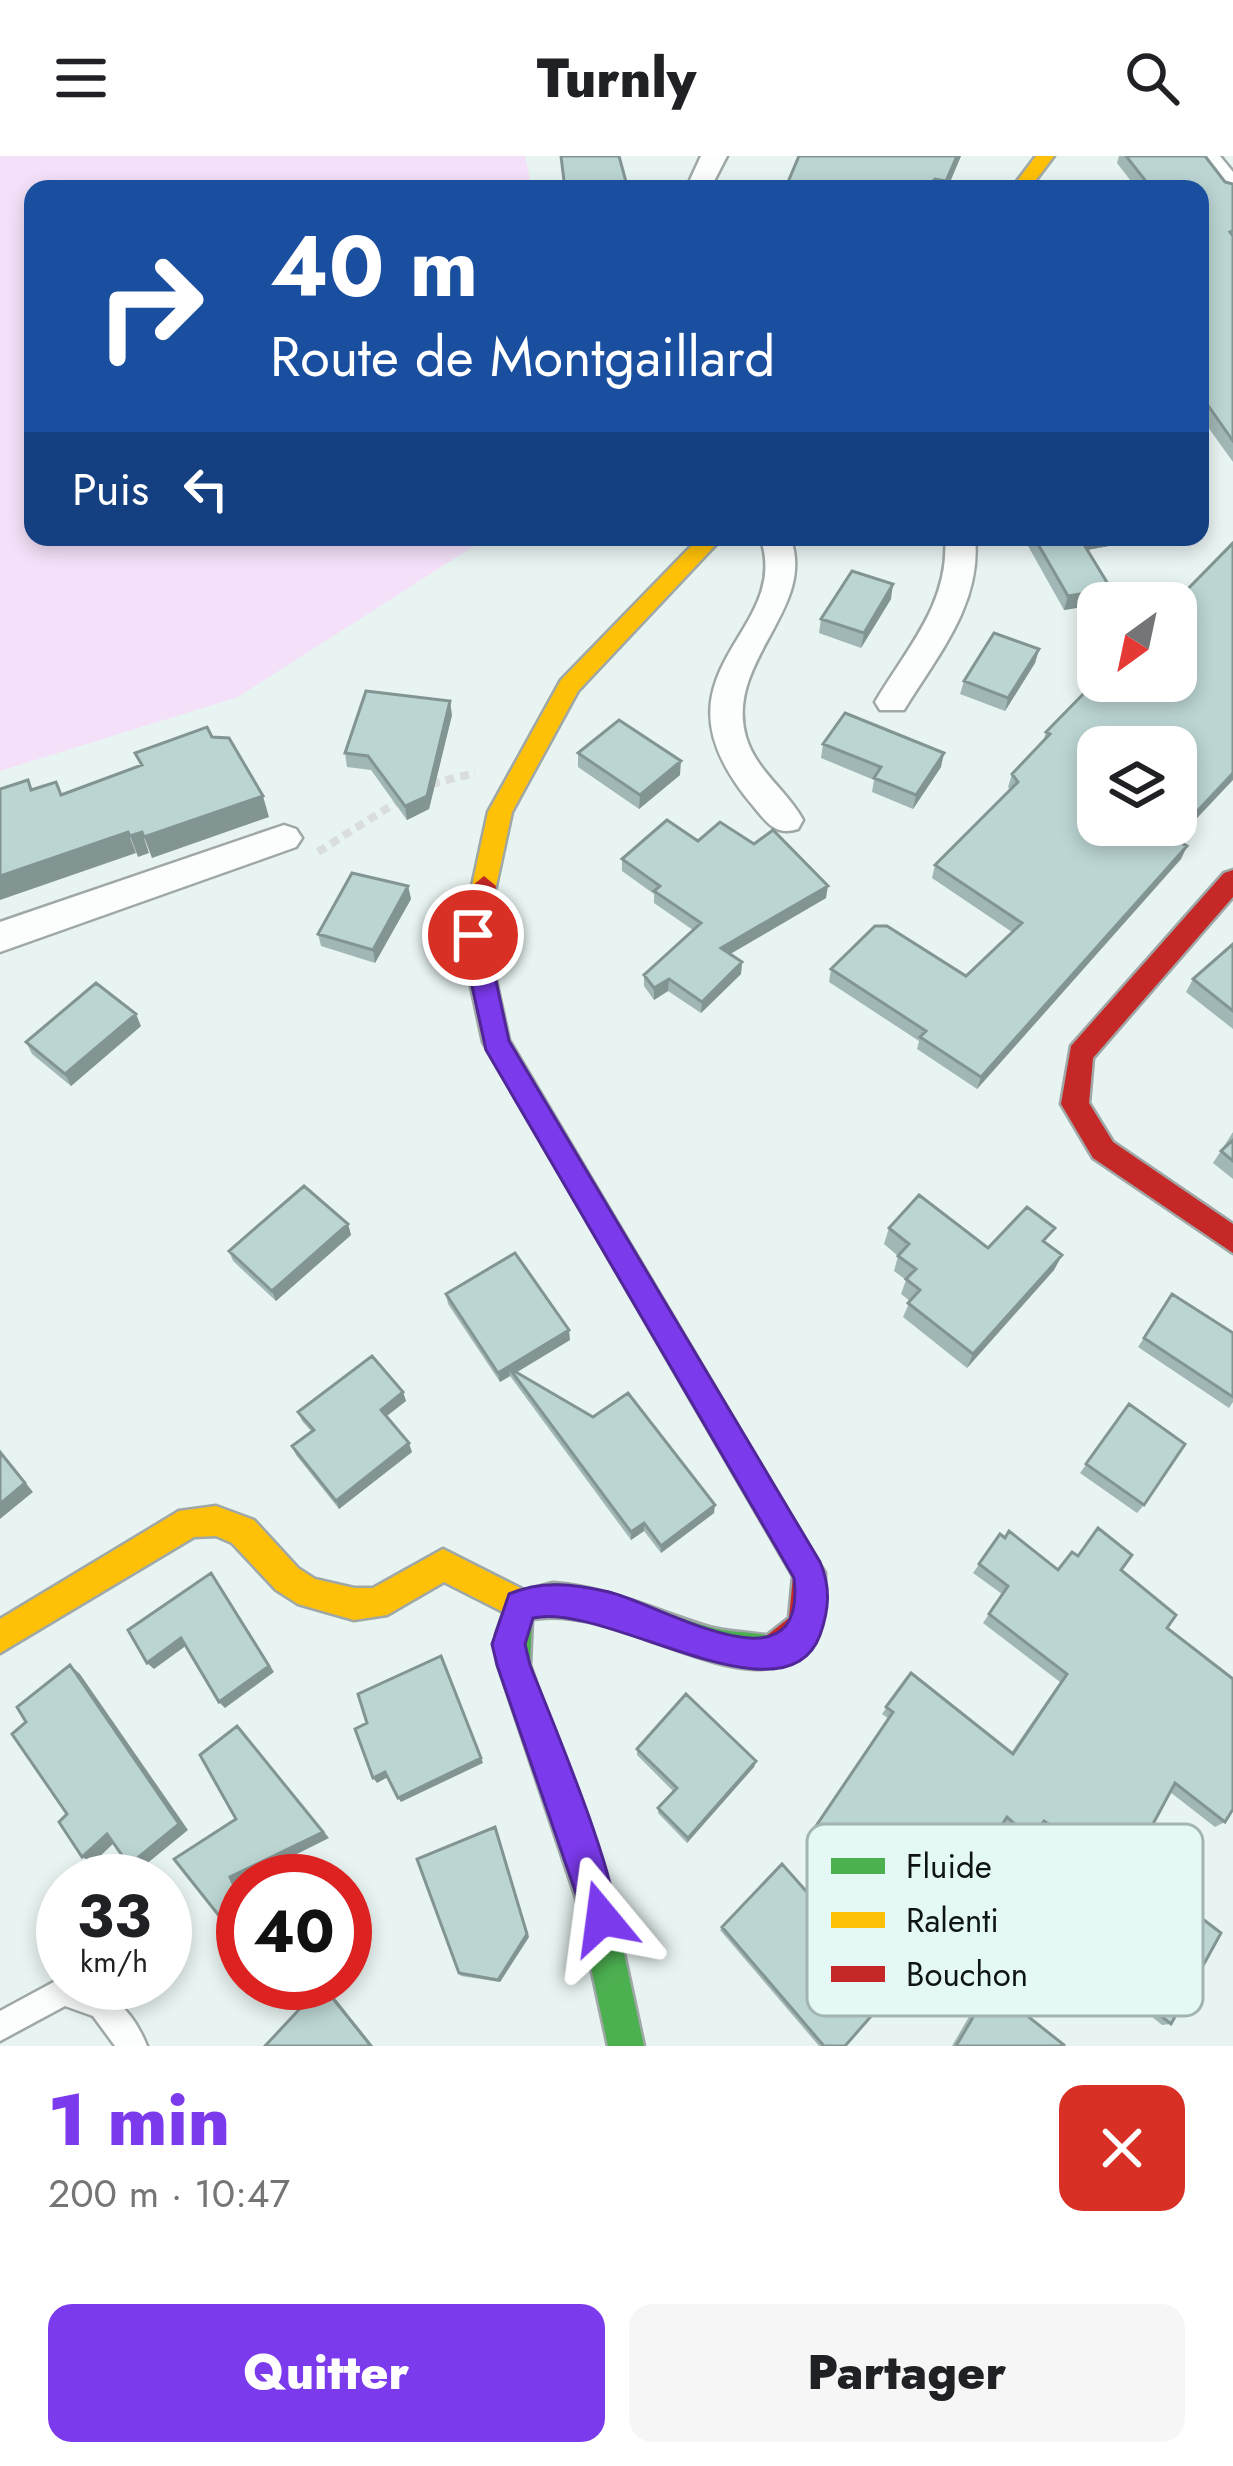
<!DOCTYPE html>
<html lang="fr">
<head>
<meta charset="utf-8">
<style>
	:root { --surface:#fff; --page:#f6f6f6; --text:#202124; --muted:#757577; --accent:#7c3aed }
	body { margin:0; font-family:Jost,sans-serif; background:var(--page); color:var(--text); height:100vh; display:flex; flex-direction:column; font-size:45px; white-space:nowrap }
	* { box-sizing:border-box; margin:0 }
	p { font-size:39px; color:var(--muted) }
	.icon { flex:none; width:66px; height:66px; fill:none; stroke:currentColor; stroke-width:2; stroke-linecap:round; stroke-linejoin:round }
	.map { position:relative; height:1890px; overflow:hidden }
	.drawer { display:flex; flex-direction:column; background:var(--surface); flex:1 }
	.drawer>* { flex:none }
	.top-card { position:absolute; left:24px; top:24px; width:1185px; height:366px; border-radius:24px; box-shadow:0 6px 18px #0003; background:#1a4fa0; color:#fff; overflow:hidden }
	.needle { width:78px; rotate:213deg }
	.buttons { position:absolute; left:1077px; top:426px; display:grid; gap:24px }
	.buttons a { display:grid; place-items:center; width:120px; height:120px; border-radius:24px; background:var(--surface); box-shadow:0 6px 18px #0003; font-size:60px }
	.speed { position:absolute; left:36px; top:1698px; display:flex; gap:24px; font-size:60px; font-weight:700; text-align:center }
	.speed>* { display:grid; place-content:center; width:156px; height:156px; border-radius:50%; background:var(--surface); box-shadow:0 6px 18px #0003; line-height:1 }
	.speed small { font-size:30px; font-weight:400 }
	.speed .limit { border:18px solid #d22; background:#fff; color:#111 }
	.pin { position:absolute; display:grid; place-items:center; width:102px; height:102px; color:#fff; margin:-51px; border:6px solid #fff; border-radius:50%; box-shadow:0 3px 12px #0007 }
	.me { position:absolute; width:132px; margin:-66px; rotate:344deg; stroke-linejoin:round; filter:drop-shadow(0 0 9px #0008) }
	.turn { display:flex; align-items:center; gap:42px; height:252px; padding:0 48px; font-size:54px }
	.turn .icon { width:156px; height:156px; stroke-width:2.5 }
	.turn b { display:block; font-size:84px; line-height:102px }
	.then { display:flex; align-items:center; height:114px; padding:0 48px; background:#0003; gap:24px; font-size:45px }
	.round { display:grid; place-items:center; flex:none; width:126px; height:126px; border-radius:24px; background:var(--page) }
	.overview { display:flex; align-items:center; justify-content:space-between; height:204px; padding:0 48px }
	h1 { font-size:72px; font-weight:800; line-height:90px; color:var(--accent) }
	.button { display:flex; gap:24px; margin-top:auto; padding:24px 48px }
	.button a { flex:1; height:138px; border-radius:24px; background:var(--accent); color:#fff; font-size:48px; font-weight:800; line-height:138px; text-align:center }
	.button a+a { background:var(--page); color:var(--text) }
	header { display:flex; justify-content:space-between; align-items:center; height:156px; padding:0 48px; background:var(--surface); font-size:54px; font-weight:800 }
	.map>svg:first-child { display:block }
	.green { fill:#f4e1f9 }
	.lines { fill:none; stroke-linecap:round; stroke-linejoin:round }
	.lane-casing { stroke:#9fa8a7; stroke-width:5 }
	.street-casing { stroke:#9fa8a7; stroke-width:5 }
	.fast-casing { stroke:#9fa8a7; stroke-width:5 }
	.slow-casing { stroke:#9fa8a7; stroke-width:5 }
	.jam-casing { stroke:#9fa8a7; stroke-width:5 }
	.path { stroke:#dadddd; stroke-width:8; stroke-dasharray:9 6; stroke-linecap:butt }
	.lane { fill:#fcfdfd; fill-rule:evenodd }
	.street { fill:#fcfdfd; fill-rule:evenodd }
	.fast { fill:#4caf50; fill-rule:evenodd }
	.slow { fill:#ffc107; fill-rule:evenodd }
	.jam { fill:#c62828; fill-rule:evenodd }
	.wall { fill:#a1b7b5 }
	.shaded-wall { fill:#839593 }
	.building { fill:#bbd5d2; stroke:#839593; stroke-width:3; fill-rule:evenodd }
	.route { fill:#7c3aed; stroke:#51269a; stroke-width:3 }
	.key { fill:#e4f8f6; stroke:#a4b4b2; stroke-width:3 }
	.key-label { font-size:33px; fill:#0e1514 }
</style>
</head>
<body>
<header><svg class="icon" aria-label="menu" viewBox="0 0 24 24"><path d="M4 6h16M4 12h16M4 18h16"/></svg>Turnly<svg class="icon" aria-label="search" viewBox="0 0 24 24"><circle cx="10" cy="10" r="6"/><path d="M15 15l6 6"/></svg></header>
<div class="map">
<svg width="1233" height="1890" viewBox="0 0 1233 1890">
	<rect width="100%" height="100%" fill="#e8f4f2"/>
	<path class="green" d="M0 0H525L532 33H33V381H488L238 541 0 615Z"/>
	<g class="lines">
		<g class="lane-casing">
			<path id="lane" d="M63 1821V1827C105 1827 132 1852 147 1890H115L93 1860 65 1850 0 1885V1855Z"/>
		</g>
		<g class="street-casing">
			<path id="street" d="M701 0H727L712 29 703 32 690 24Z
				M1194 0H1220L1233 16V41L1224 38Z
				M760 381H790C818 452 724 505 746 581 756 615 787 634 803 664L798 673C776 680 767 667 754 651 637 514 796 479 760 381Z
				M945 381H975C982 448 937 500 904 554H880L875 546C907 492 950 447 945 381Z
				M284 669 296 673 302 682 296 691 0 796V766Z"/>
		</g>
		<g class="fast-casing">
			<path id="fast" d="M553 1427C609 1431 656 1455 709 1471 734 1478 761 1475 785 1484L789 1496 785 1508C721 1534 615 1449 532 1463L530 1509 612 1742 644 1890H608L576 1742 498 1509 496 1478 510 1438Z"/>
		</g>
		<g class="slow-casing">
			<path id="slow" d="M1036 0H1054L1029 33H1011Z
				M700 381H723L578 535 512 656 496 730 484 740 475 737 472 730 488 656 561 524Z
				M216 1350 254 1364 298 1412 315 1423 354 1432H373L443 1393 532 1438 537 1449 532 1460 521 1465 444 1426 387 1459 354 1464 298 1448 276 1434 232 1387 216 1380 194 1381 0 1497V1463L179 1355Z"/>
		</g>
		<g class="jam-casing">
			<path id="jam" d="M1233 714V741L1093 902 1089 947 1113 986 1233 1068V1097L1093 1002 1061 948 1071 890 1224 717Z
				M484 720 496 730 486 779 509 884 825 1417C825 1461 817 1494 773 1512L761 1508 757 1496 761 1484 789 1462 793 1420 483 886 460 779 472 730Z"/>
		</g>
		<path class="path" d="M431 628 475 617
			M318 696 402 643"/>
		<use href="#lane" class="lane"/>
		<use href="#street" class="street"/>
		<use href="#fast" class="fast"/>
		<use href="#slow" class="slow"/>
		<use href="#jam" class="jam"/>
	</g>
	<path class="wall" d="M961 0 947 33H785Z
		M1119 0H1126L1233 28V306L1200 260V33H1137L1117 7Z
		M1023 381H1158L1087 394 1111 433 1106 447 1064 454Z
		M891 443 861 492 819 477 821 463Z
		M1039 493 1035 507 1005 555 960 538 964 525Z
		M1098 523 1176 684 1187 690 1181 703 977 933 917 893 919 885 829 826 831 813 966 820 1012 776 932 722 935 709 1010 634 1008 631 1012 618 1043 586 1046 576Z
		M452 559 429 653 407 664 371 614 347 611 345 597Z
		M823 588 941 611 913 653 872 636 874 624 821 602Z
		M578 597 680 619 639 653 578 611Z
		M698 685 826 742 730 798 742 806 741 818 701 857 668 835 654 844 644 830V819L693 774 654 747V738L622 715V703Z
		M408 730 411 743 375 807 321 790 318 778Z
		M1233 788V873L1186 836 1193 823Z
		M141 870 71 930 32 898 26 886Z
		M1233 976V1023L1213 1007Z
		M348 1068 351 1079 276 1145 233 1105 229 1095Z
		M889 1072 988 1092 1047 1088 1062 1099 1054 1114 967 1212 903 1161 910 1145 901 1138 906 1124 894 1115 898 1100 884 1088Z
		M446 1138 570 1184 516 1216 714 1357 661 1397 644 1375 631 1384 510 1220 500 1226 448 1148Z
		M1172 1138 1233 1177V1246L1229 1252 1138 1191Z
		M403 1236 406 1245 387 1260 412 1296 339 1353 296 1299 292 1290 311 1275 302 1265 298 1256Z
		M1129 1248 1144 1349 1137 1357 1080 1317Z
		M1000 1378 1058 1414 1077 1400 1121 1414 1167 1472 1225 1666 1215 1671 1170 1636 1125 1720 1117 1724 1039 1672 1031 1682 1024 1687 1003 1668 932 1775 926 1778 811 1679 889 1563 882 1558 911 1517 1011 1597 1060 1526 983 1467 1002 1438 973 1417Z
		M637 1593 756 1605 754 1611 687 1687 658 1657V1652L673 1635 637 1599Z
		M1145 1703 1171 1868 1162 1869 1080 1802 1137 1707Z
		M722 1771 845 1890H819L720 1774Z
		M529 1781 500 1826 461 1820 459 1817Z
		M991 1831 1064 1890H952L985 1833Z"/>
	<path class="shaded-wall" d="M957 0H961L947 33H945L946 25Z
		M879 381H904L878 386Z
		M1158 381 1076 396 1080 382Z
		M893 428 891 443 861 492 864 477Z
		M1111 433 1106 447 1064 454 1068 440Z
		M1039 493 1035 507 1005 555 1008 542Z
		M450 545 452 559 429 653 407 664 405 650Z
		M944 597 941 611 913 653 916 639Z
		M681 605 680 619 639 653 640 639Z
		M1233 617V624L1166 695 1172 682Z
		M263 640 269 661 152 702 144 681Z
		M128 676 136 697 0 744V720Z
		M142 676 149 697 138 701 130 680Z
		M1187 690 1181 703 977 933 981 921Z
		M408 730 411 743 375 807 373 794Z
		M828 730 826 742 720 804 721 792Z
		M742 806 741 818 701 857 702 846Z
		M669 823 668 835 654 844V832Z
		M136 858 141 870 71 930 65 918Z
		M348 1068 351 1079 276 1145 272 1135Z
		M1062 1099 1054 1114 967 1212 973 1198Z
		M569 1174 570 1184 514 1218 509 1212 510 1220 500 1226 498 1217Z
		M403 1236 406 1245 384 1262 381 1254Z
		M409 1287 412 1296 339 1353 336 1345Z
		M0 1295 33 1336 0 1363Z
		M715 1349 714 1357 661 1397V1390Z
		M644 1367V1375L631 1384V1376Z
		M216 1424 274 1516 225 1552 219 1546Z
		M181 1482 187 1489 154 1513 147 1507Z
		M70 1509 80 1518 188 1674 139 1714 129 1709Z
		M244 1579 329 1682 239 1727 243 1736V1749L230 1721Z
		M481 1602 483 1607 401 1646 398 1642Z
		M756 1605 754 1611 687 1687 688 1682Z
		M385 1616 388 1621 377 1627 373 1622Z
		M495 1671 529 1781 500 1826 498 1824Z
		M107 1678 117 1684 93 1707 82 1701Z
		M322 1829 326 1831 373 1890H371Z"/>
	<path class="building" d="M561 0H619L628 33H565Z
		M799 0H957L946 25 935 23 924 33H785Z
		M1126 0H1205L1225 26 1233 28V75L1230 76 1233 80V285L1200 238V33H1152Z
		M1034 381H1084L1080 382 1111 433 1068 440Z
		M1233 387V617L1172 682 1187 690 981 921 920 881 926 875 831 813 875 770H887L966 820 1022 767 935 709 1018 626 1012 618 1050 578 1046 576 1098 523V525H1176V447H1174ZM1098 591H1176V669H1098Z
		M852 415 893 428 864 477 821 463Z
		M994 477 1039 493 1008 542 964 525Z
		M366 535 450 545 427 640 405 650 368 600 345 597Z
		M845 557 944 597 916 639 874 622 881 611 823 588Z
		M619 564 681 605 640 639 578 597Z
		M207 571 212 581 229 582 263 640 144 681 142 676 130 680 128 676 0 720V633L28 624 31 634 56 626 61 639 142 609 135 597Z
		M667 664 698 685 720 666 754 688 773 674 828 730 721 792 742 806 702 846 669 823 654 832 644 819 701 767 654 735 660 730 622 703Z
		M352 717 408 730 373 794 318 778Z
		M1233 788V855L1193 823Z
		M96 827 136 858 65 918 26 886Z
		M1233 984V1005L1221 995Z
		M304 1030 348 1068 272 1135 229 1095Z
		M919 1039 988 1092 1027 1051 1055 1072 1043 1085 1062 1099 973 1198 908 1147 920 1134 906 1123 916 1113 898 1100 909 1088 889 1072Z
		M515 1097 569 1174 498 1217 446 1138Z
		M1172 1138 1233 1177V1241L1144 1182Z
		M372 1200 403 1236 381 1254 409 1287 336 1345 292 1290 314 1274 298 1256Z
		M509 1212 593 1261 628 1237 715 1349 661 1390 644 1367 631 1376Z
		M1129 1248 1185 1288 1144 1349 1086 1308Z
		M0 1296 25 1327 0 1348Z
		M1098 1372 1132 1399 1121 1414 1176 1459 1167 1472 1233 1523V1653L1225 1666 1175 1627 1125 1720 1044 1665 1031 1682 1007 1661 932 1775 814 1673 893 1556 886 1551 911 1517 1013 1598 1067 1518 989 1458 1008 1430 979 1408 1000 1378 1005 1382 1009 1375 1058 1414 1072 1396 1078 1400Z
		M211 1417 269 1510 219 1546 181 1482 147 1507 128 1474Z
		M441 1500 481 1602 398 1642 385 1616 373 1622 355 1573 367 1567 358 1538Z
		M70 1509 179 1668 129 1709 107 1678 82 1701 59 1666 67 1658 12 1578 26 1566 17 1551Z
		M686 1538 756 1605 688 1682 658 1652 677 1632 637 1593Z
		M237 1570 323 1676 230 1721 243 1749V1790L174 1703 236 1663 200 1599Z
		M495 1671 527 1778 498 1824 459 1817 417 1703Z
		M1145 1703 1185 1737 1179 1745 1221 1777 1171 1868 1087 1800Z
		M782 1708 894 1834 845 1890H824L722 1771Z
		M322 1829 371 1890H265Z
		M991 1831 1064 1889V1890H956Z"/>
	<path class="route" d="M473 769 486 779 509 885 820 1406C831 1431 829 1454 820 1479 786 1572 605 1445 533 1462L525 1488 530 1509C547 1553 628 1742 615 1775L602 1780 589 1775 497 1509 492 1488 509 1438C542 1424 574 1428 609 1436 662 1449 808 1541 794 1422L486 894 461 779Z"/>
	<rect x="807" y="1668" width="396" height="192" rx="18" class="key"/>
	<rect x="831" y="1702" width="54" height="16" fill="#4caf50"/>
	<rect x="831" y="1756" width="54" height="16" fill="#ffc107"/>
	<rect x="831" y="1810" width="54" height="16" fill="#c62828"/>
	<g class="key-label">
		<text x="906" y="1722">Fluide</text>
		<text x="906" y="1776">Ralenti</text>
		<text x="906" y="1830">Bouchon</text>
	</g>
</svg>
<div class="buttons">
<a><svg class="needle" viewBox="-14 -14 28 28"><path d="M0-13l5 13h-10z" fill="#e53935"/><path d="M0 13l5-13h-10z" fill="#757577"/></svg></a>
<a><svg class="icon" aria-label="layers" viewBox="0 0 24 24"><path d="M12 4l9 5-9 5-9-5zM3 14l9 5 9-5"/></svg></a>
</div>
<div class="speed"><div>33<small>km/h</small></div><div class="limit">40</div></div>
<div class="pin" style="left:473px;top:779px;background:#d93025"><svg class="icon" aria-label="arrive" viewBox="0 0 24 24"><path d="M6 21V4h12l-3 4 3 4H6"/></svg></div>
<svg class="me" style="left:602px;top:1762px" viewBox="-20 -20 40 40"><path d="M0-17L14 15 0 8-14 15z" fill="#7c3aed" stroke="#fff" stroke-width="4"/></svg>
<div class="top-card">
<div class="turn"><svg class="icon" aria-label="right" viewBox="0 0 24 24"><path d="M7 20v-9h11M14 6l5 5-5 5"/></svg><div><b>40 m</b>Route de Montgaillard</div></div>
<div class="then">Puis<svg class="icon" aria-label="left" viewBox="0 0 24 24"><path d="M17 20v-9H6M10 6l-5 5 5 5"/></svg></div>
</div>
</div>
<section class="drawer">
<div class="overview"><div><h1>1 min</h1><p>200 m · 10:47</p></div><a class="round" style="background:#d93025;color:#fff"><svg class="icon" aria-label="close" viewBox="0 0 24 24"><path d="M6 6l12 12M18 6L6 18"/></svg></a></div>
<div class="button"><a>Quitter</a><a>Partager</a></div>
</section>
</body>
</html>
